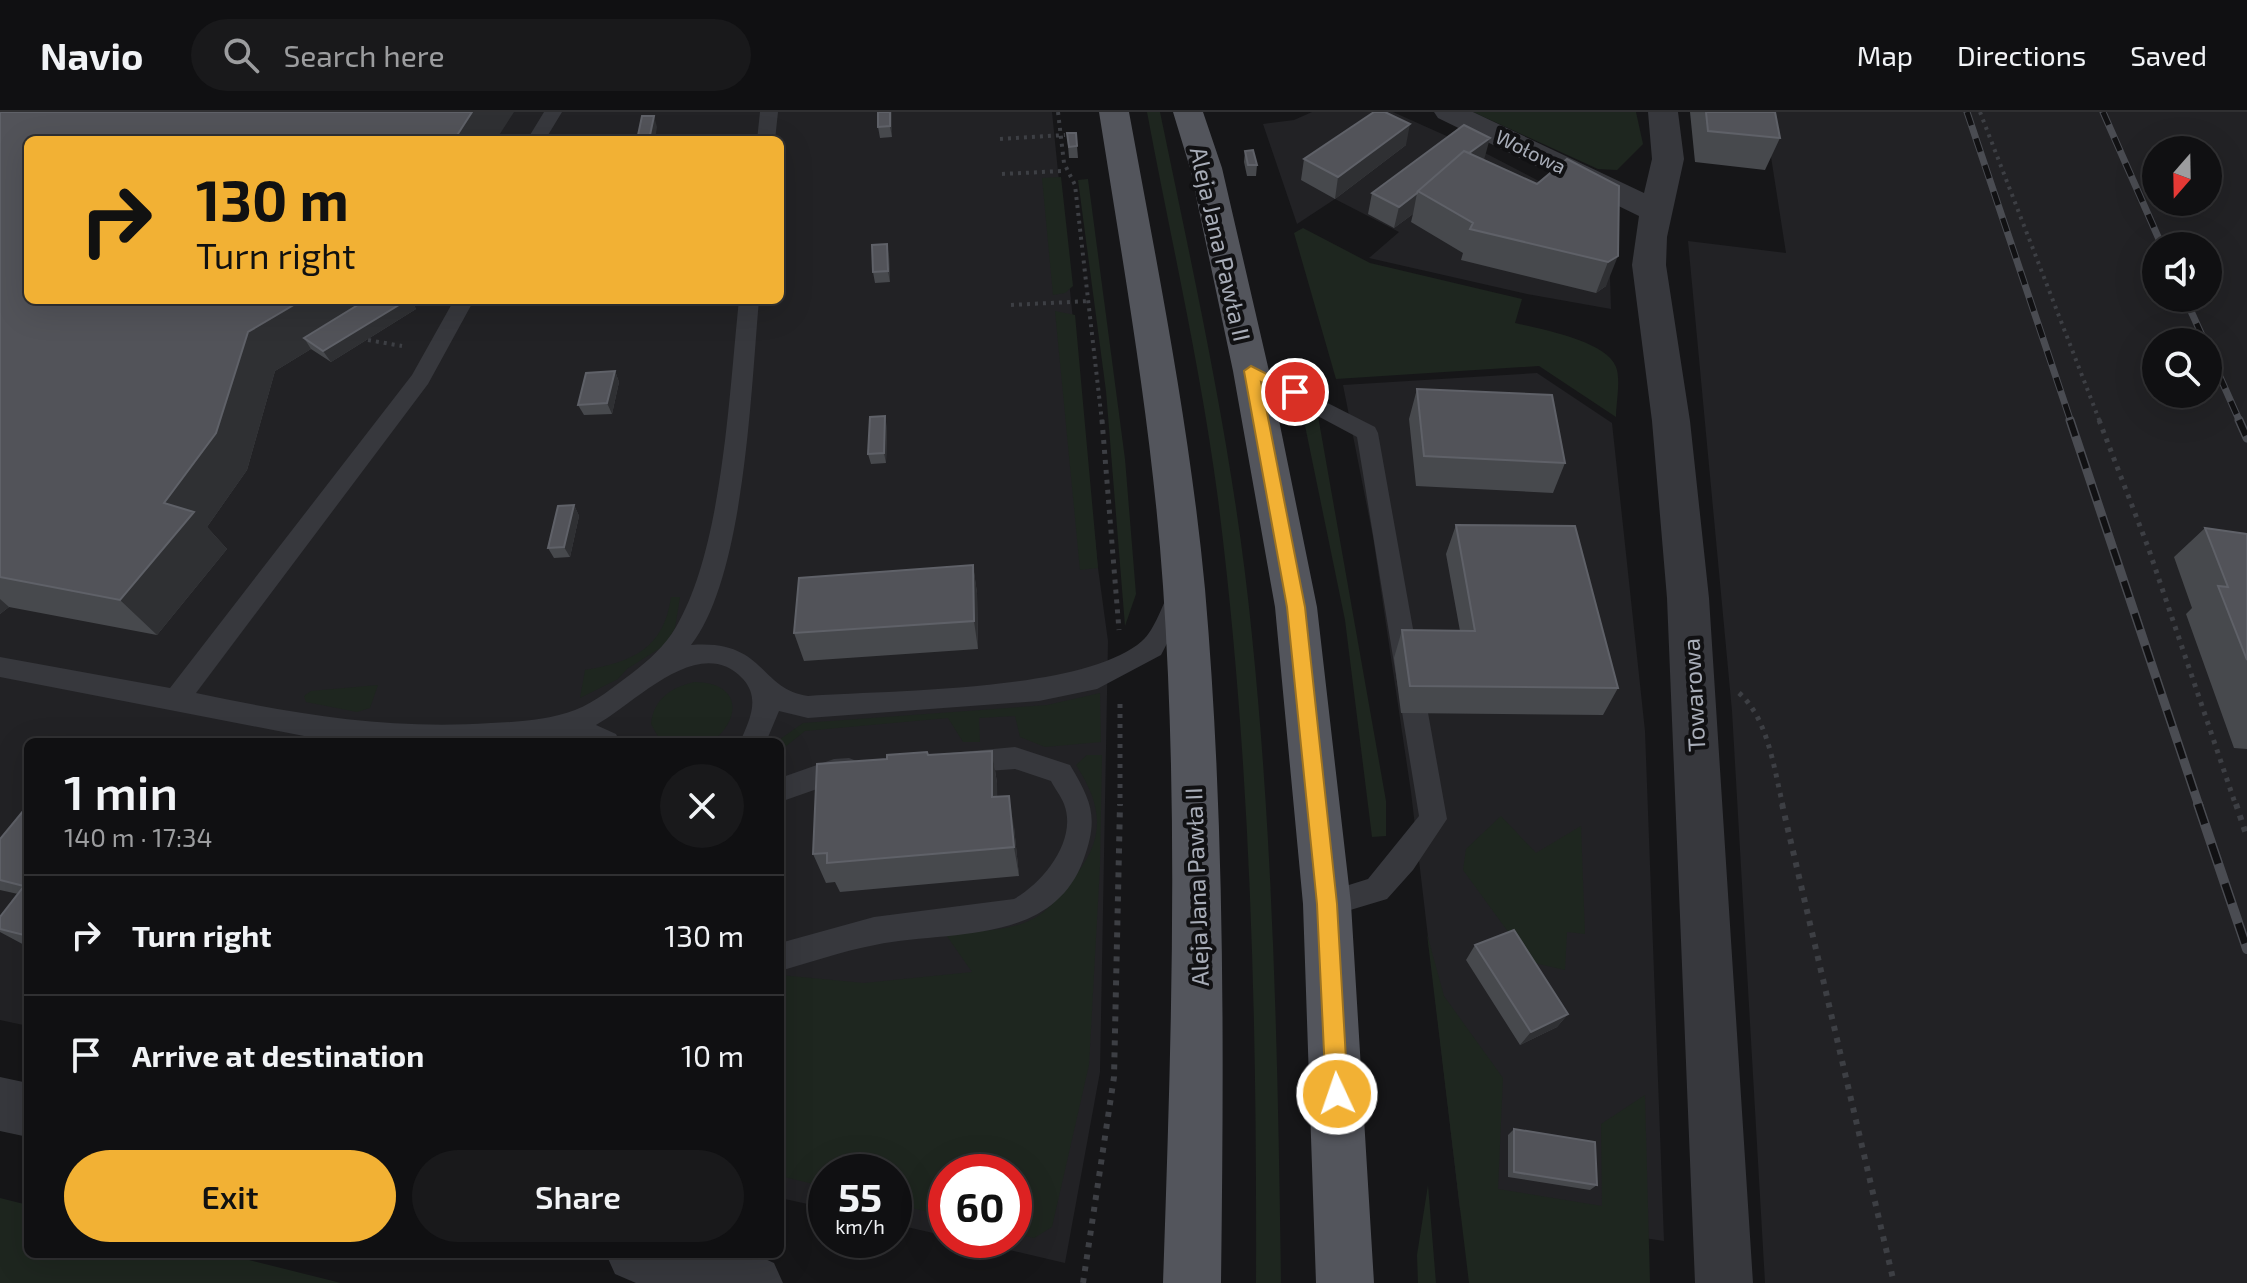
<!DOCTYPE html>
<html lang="en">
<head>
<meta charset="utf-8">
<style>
	:root { --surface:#101012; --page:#19191b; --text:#f1f3f6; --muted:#9c9d9f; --line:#303032; --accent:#f2b134 }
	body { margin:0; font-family:"Exo 2",sans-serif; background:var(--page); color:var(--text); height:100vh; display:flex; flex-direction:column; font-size:30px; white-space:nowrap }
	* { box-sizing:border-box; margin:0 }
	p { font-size:26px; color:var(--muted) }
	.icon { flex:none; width:44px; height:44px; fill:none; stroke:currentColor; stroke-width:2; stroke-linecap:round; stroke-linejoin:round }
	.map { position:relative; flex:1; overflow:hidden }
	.side { position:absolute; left:24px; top:626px; width:760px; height:520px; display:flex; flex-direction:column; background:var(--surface); border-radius:12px; box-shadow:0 8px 32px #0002,0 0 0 2px var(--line) }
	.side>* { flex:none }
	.hud { position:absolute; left:24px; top:24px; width:760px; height:168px; border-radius:12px; box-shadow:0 8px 32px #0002,0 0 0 2px var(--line); background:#f2b134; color:#111; overflow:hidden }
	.needle { width:52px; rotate:200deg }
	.tools { position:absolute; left:2142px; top:24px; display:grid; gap:16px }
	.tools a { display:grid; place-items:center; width:80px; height:80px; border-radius:50%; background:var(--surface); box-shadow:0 8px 32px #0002,0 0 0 2px var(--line); font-size:40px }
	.speed { position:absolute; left:808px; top:1042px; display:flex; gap:16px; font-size:40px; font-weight:700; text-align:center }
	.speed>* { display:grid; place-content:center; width:104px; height:104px; border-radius:50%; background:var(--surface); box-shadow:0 8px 32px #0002,0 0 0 2px var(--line); line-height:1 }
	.speed small { font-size:20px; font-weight:400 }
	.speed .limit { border:12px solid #d22; background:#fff; color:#111 }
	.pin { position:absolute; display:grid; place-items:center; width:68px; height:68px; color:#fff; margin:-34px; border:4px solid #fff; border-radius:50%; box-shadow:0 2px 8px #0007 }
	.me { position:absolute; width:88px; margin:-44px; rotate:357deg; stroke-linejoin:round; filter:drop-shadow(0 0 6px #0008) }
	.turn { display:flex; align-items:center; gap:28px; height:168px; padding:0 40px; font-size:36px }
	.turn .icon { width:104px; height:104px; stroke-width:2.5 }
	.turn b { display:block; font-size:56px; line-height:68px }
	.round { display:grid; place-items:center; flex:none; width:84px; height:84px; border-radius:42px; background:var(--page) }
	.head { display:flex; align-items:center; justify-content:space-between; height:136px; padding:0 40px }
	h1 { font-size:48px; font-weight:600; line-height:60px }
	.button { display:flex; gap:16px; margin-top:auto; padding:16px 40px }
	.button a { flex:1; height:92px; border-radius:48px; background:var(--accent); color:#111; font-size:32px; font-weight:600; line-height:92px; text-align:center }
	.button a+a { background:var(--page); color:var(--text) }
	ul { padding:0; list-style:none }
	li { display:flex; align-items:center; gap:24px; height:120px; padding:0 40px; border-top:2px solid var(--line) }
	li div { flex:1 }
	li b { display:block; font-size:30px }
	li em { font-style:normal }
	header { display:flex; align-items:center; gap:48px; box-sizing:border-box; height:112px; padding:0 40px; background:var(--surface); border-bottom:2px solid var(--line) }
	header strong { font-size:38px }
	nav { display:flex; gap:44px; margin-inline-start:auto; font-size:28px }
	.search { width:560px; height:72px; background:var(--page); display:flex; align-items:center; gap:20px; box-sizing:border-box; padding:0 28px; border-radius:44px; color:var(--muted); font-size:30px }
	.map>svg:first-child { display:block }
	.built { fill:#222225; fill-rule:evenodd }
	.green { fill:#1e261f }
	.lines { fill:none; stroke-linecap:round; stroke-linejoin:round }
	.path-far2 { stroke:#3d3f44; stroke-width:4; stroke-dasharray:3 5; stroke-linecap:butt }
	.path-far1 { stroke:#3d3f44; stroke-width:5; stroke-dasharray:4 6; stroke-linecap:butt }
	.path { stroke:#3d3f44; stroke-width:6; stroke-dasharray:5 7; stroke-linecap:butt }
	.service { fill:#37383d; fill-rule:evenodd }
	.minor { fill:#37383d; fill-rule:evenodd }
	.tertiary { fill:#37383d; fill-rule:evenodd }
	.primary { fill:#53555c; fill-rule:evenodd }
	.rail-far2-casing { stroke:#4a4c52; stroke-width:7 }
	.rail-far1-casing { stroke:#4a4c52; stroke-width:9 }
	.rail-casing { stroke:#4a4c52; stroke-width:10 }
	.rail-far2 { stroke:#111113; stroke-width:5; stroke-dasharray:14; stroke-linecap:butt }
	.rail-far1 { stroke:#111113; stroke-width:6; stroke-dasharray:17; stroke-linecap:butt }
	.rail { stroke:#111113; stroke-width:7; stroke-dasharray:21; stroke-linecap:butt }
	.wall { fill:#47494d }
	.shaded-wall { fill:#2f3033 }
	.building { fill:#525359; stroke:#5f6168; stroke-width:2 }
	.route { fill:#f2b134; stroke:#9d7322; stroke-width:2 }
	.labels { text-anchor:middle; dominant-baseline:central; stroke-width:8; stroke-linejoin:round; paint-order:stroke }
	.far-street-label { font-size:20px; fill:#a8adb8; stroke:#111113 }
	.street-label { font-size:24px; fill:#a8adb8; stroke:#111113 }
</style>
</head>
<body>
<header>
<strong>Navio</strong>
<div class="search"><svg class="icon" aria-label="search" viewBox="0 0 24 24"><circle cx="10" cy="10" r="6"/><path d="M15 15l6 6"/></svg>Search here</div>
<nav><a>Map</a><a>Directions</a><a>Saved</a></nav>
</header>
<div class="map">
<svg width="2247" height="1171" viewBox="0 0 2247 1171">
	<rect width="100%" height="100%" fill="#161618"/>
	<path class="built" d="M0 0H1052L1098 456 1108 529 1100 960 1065 1151 966 1128H1014V1060H946V1124L894 1112V1060H826V1096L780 1086V630H28V914L0 908ZM28 28H780V188H28Z
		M1312 0H1393L1489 43 1608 105 1611 197 1527 182 1369 146 1399 120 1335 87 1297 112 1263 12 1294 8Z
		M1764 0H2247V1171H1765L1732 599 1688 129 1786 141ZM2156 38H2208V90H2156ZM2156 134H2208V186H2156ZM2156 230H2208V282H2156Z
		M1537 261 1612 311 1645 619 1664 1129 1460 1098 1411 680 1373 425 1343 273Z"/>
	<path class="green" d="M1147 0H1160C1196 174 1235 348 1252 524 1274 740 1278 955 1281 1171H1256C1257 909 1251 647 1218 387 1201 257 1171 128 1147 0Z
		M1473 0H1636L1643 32 1617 58 1598 57Z
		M1061 65 1073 174 1065 181 1053 183 1042 66Z
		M1088 67 1125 347 1136 482 1125 514 1106 279 1078 68Z
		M1303 116 1370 151 1522 187 1515 211C1540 217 1607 229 1616 255 1621 268 1616 291 1616 305L1539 254 1336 267 1294 121Z
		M1055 199 1075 203 1098 456 1080 458Z
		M1302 299 1318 304 1386 689V724L1372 725 1345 508Z
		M671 485H680L675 516 665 533 627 557 618 567 580 586 585 558C632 550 664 537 671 485Z
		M694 570C739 570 744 604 712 630H661L651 612C654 587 670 576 694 570Z
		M378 573 370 596 357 600 306 590 304 584 311 579Z
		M1100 581 1101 630 1045 635 1020 625 1015 604 979 606 980 630H963L948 606 805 619 780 639V630H776L803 611 1047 593Z
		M1087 643H1102L1100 754 1089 953 1052 1115 1034 1126 1014 1121V1060H946V1104L894 1092V1060H826V1075L780 1064V863L864 871 972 860 944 820C975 819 1014 821 1041 802 1051 795 1062 781 1070 770 1105 729 1105 698 1076 653Z
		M1501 704 1536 741 1581 714 1585 822 1567 820 1565 858 1530 850 1463 758 1466 737Z
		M1427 822 1444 884 1503 966 1498 1077 1602 1094 1601 1012 1645 983 1650 1171H1469Z
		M1428 1073 1436 1171H1418L1417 1143Z
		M0 1086 28 1093V1142H225L341 1171H0Z"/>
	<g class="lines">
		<path class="path-far2" d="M1058 0 1064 51 1075 73 1102 310
			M1980 0 2100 310
			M1000 27 1065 23
			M1002 62 1062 59
			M1011 193 1089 189
			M368 228 402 234"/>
		<path class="path-far1" d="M1102 308 1119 518
			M2099 308 2148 435 2236 694
			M1739 581C1768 606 1774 657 1783 694
			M1120 592V694"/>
		<path class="path" d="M1782 692 1894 1171
			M2236 692 2247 725
			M1083 1171 1114 965 1120 692"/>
		<path class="service" d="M544 0H562L545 28H527Z
			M760 0H778L775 28H757Z
			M454 188H474L428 272 196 581C295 602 389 618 491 611 518 610 549 608 575 598 596 590 613 575 631 562 648 549 665 534 676 515 723 435 729 281 739 188H759C751 276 745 464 691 533 766 527 758 577 808 584 888 578 1084 580 1142 529 1155 518 1163 491 1171 476L1180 473 1189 476 1192 483 1161 543 1097 577 1039 589 808 606 779 599 766 630H740C749 609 761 587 743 567 699 520 635 592 596 613L616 622 620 630 552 626 528 630H335L0 565V545L170 576 412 263Z
			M1251 252 1375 315 1378 321 1447 707 1413 758 1387 787 1327 805 1317 801 1313 792 1317 783 1368 767 1419 704 1357 325 1243 264 1240 259Z
			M1015 635 1070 653C1092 690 1099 706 1083 749 1051 834 948 818 875 833 843 839 811 850 780 859V831L874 805 1014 787C1043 771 1078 728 1064 692 1061 684 1055 677 1051 669L1015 657 960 661 950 657 947 649 950 641Z
			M849 646 859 650 863 658 859 666 834 671 780 690V666L834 647Z"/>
		<path class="minor" d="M1434 0H1473L1644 81 1652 47 1648 0H1678L1684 47 1667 125 1666 153 1690 309 1709 486 1753 1171H1695L1667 486 1652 309 1632 153 1639 104 1438 6Z"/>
		<path class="tertiary" d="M0 965 28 971V1025L0 1019Z
			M606 1142H754L774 1151 783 1171H636L615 1162Z"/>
		<path class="primary" d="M1099 0H1129C1158 158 1190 317 1205 477 1225 708 1224 940 1221 1171H1163C1171 939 1179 706 1163 474 1152 315 1124 158 1099 0Z
			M1173 0H1203L1222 56 1269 259 1317 495 1351 792 1374 1171H1316L1303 792 1275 495 1233 259 1190 56Z"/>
		<g class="rail-far2-casing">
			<path id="rail-far2" d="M1967 0 2071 310
				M2103 0 2162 134
				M2185 186 2205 230
				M2208 238 2240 310"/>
		</g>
		<g class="rail-far1-casing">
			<path id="rail-far1" d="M2070 308 2199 694
				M2239 308 2247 326"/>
		</g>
		<g class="rail-casing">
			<path id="rail" d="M2198 692 2247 837"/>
		</g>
		<use href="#rail-far2" class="rail-far2"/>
		<use href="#rail-far1" class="rail-far1"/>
		<use href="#rail" class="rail"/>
	</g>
	<path class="wall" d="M0 0 28 188H411L416 197 331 250 311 237 275 259 247 358 207 415 227 437 157 523 9 495 0 502Z
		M878 0H892V25L880 26 878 15Z
		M1690 0H1775L1780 26 1765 58 1695 50Z
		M1067 21 1077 34 1078 46H1069Z
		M1406 33 1335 87 1301 68 1304 47Z
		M1245 39 1257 53 1256 64H1247L1244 50Z
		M1484 48 1537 72 1619 74 1606 174 1596 181 1461 148 1463 141 1411 110 1413 102 1394 116 1368 102 1372 81Z
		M889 143 890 170 875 171 873 160Z
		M615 259 619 270 612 302 584 303 578 293Z
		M1417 277 1565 351 1553 381 1416 374 1409 307Z
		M887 315 886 351 871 352 868 342Z
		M574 393 579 404 570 445 554 446 548 436Z
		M1456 413 1618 576 1603 603 1401 601 1394 546 1402 518 1460 519 1446 442Z
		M2205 416 2247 422V637L2234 636 2186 502 2192 496 2174 445Z
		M973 453 977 481 978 537 804 549 794 521Z
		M992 639 997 671V684L1014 715 1019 764 840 780 835 770 826 771 813 742 928 643Z
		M28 693V835L0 820V805L18 782 0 778V727Z
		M1475 833 1568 902 1557 915 1520 933 1466 848Z
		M1514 1017 1597 1073 1590 1078 1508 1065V1023Z"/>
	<path class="shaded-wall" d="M472 0H514L496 28H454Z
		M890 0H892V25L890 14Z
		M654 4 657 15 655 28H649Z
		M1410 12 1406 33 1335 87 1338 65Z
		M1490 26 1484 48 1419 80Z
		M1417 81 1413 102 1394 116 1399 95Z
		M887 132 889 143 890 170 888 159Z
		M1618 144 1606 174 1596 181 1608 150Z
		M302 188H391L304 226 311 237 275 259 247 358 207 415 227 437 157 523 120 488 164 391 248 220Z
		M407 188H411L416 197 331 250 323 239Z
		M615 259 619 270 612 302 607 291Z
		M885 304 887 315 886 351 884 341Z
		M574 393 579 404 570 445 564 435Z
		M973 453 977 481 978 537 974 509Z
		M0 487 9 495 0 502Z
		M992 639 997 671 998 715 992 685Z
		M1009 684 1014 715 1019 764 1014 735Z
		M1568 902 1557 915 1520 933 1531 920Z"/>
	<path class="building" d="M0 0H472L454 28H28V188H302L248 220 216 321 164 391 194 400 120 488 0 465Z
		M878 0H890V14L878 15Z
		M1374 0H1385L1410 12 1338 65 1304 47Z
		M1706 0H1775L1780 26 1708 19Z
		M642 4H654L649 28H637Z
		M1464 13 1490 26 1469 41 1464 39 1418 79 1417 81 1399 95 1372 81Z
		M1067 21H1076L1077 34 1069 35Z
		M1253 38 1257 53H1248L1245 39Z
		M1464 39 1537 72 1567 47 1619 74 1618 144 1608 150 1470 117 1473 111 1418 79Z
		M887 132 888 159 873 160 872 133Z
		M366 188H407L323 239 304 226Z
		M615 259 607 291 578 293 586 261Z
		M1417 277 1552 283 1565 351 1424 344Z
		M885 304 884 341 868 342 870 305Z
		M574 393 564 435 548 436 558 394Z
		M1456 413 1575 414 1618 576 1410 574 1402 518 1475 519Z
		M2205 416 2247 422V548L2218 474 2228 475Z
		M973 453 974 509 794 521 799 466Z
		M992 639V685L1009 684 1014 735 827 751V741L813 742 817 652 887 647V643L927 640 928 643Z
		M28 693V769L24 774 0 768V727Z
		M28 769V824L0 817V805Z
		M1514 818 1568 902 1531 920 1475 833Z
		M1514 1017 1595 1030 1597 1073 1514 1060Z"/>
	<path class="route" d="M1251 254 1302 280 1295 285 1261 270 1305 495 1337 792 1348 982 1345 990 1337 993 1329 990 1326 982 1317 792 1287 495 1244 259Z"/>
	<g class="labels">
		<g class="far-street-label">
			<text transform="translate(1531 39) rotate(26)">Wołowa</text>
		</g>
		<g class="street-label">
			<text transform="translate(1221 132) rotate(77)">Aleja Jana Pawła II</text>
			<text transform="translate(1693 583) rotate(-93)">Towarowa</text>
			<text transform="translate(1196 775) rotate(-92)">Aleja Jana Pawła II</text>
		</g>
	</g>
</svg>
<div class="tools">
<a><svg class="needle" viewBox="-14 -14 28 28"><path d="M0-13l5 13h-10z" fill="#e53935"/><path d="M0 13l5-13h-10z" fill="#9c9d9f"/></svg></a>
<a><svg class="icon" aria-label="sound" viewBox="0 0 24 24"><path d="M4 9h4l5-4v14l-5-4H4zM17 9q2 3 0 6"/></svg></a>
<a><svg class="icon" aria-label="search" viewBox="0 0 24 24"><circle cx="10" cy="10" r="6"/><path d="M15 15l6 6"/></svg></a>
</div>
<div class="speed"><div>55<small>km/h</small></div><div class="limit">60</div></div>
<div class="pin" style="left:1295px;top:280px;background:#d93025"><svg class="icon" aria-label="arrive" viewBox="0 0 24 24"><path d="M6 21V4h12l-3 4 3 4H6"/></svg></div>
<svg class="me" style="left:1337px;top:982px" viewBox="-20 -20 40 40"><circle r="17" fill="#f2b134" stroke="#fff" stroke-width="3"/><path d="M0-11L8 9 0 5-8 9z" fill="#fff"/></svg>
<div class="hud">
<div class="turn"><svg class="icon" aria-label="right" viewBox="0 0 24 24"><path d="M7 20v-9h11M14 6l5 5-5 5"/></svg><div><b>130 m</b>Turn right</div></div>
</div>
<section class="side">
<div class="head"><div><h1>1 min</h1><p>140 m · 17:34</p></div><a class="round"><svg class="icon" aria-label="close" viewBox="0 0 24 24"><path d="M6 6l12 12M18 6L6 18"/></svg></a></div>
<ul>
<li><svg class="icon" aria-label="right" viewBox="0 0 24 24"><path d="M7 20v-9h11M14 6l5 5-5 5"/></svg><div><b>Turn right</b></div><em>130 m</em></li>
<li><svg class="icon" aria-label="arrive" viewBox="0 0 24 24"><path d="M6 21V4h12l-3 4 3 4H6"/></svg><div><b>Arrive at destination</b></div><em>10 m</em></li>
</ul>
<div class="button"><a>Exit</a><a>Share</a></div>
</section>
</div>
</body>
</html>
